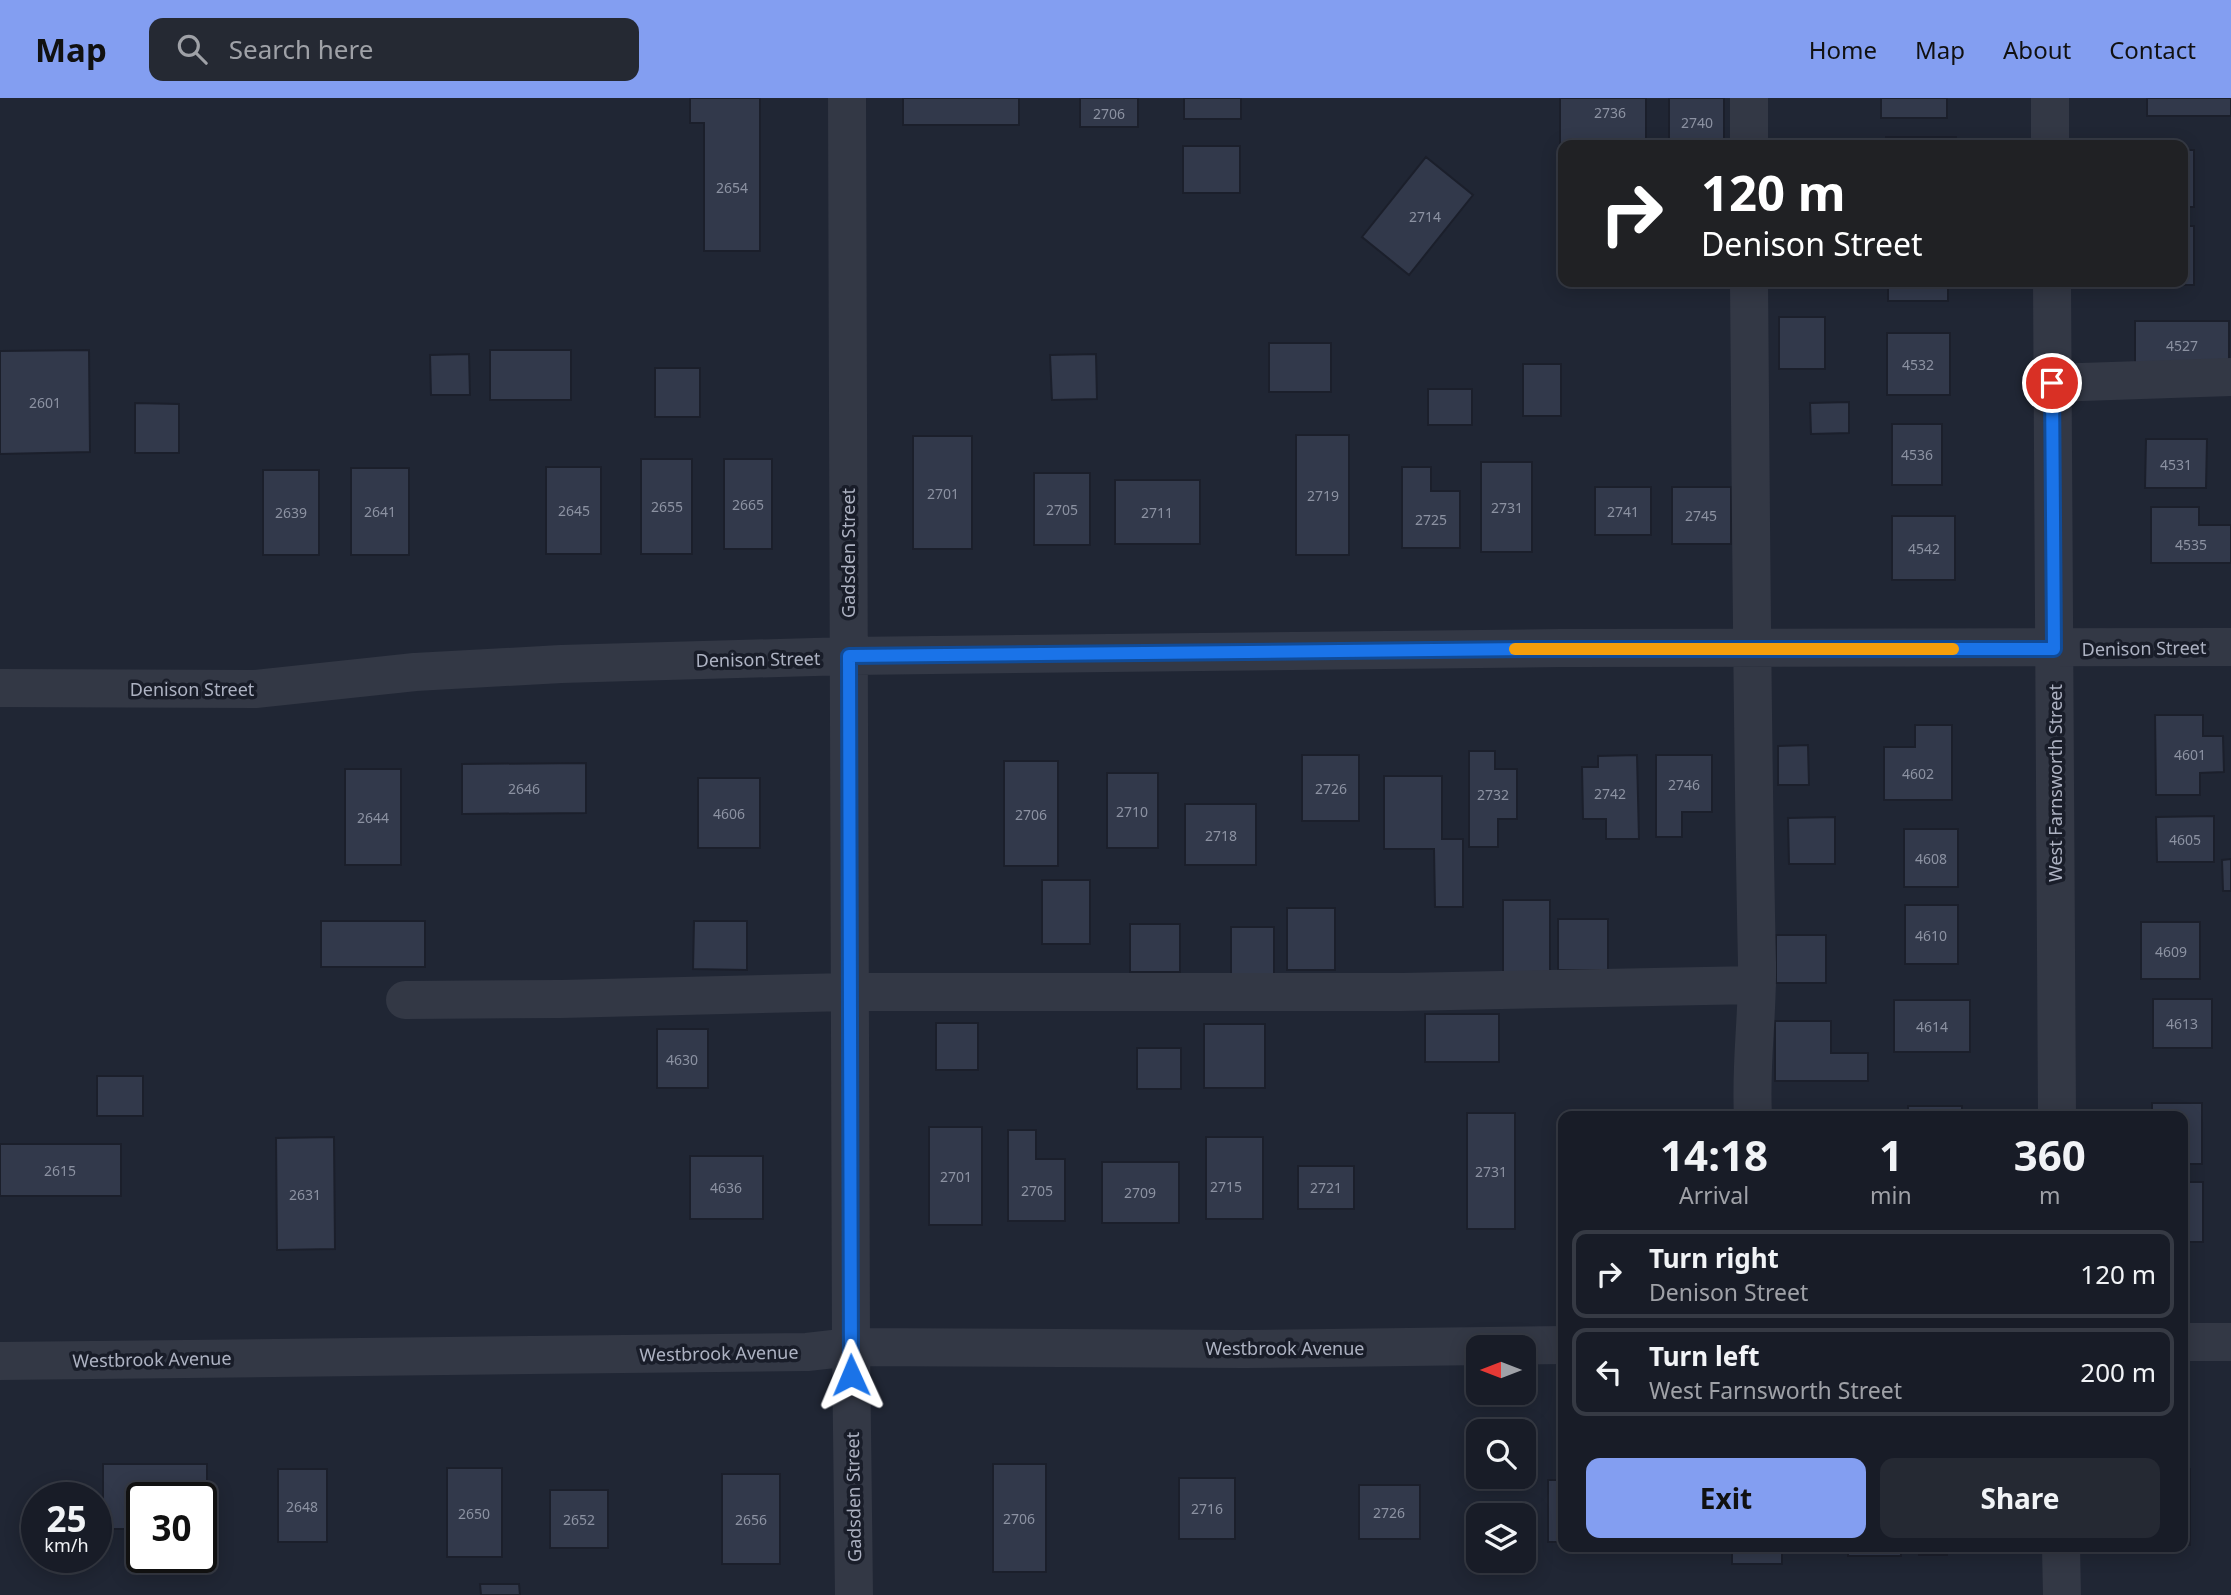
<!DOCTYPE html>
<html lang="en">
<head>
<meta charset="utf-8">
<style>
	:root { --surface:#181c27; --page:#252933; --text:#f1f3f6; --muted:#9fa1a7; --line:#363a44; --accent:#839ef1 }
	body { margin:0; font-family:"Noto Sans",sans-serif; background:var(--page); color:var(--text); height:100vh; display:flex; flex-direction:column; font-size:26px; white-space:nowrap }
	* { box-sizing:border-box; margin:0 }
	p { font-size:23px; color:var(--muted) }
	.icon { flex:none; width:38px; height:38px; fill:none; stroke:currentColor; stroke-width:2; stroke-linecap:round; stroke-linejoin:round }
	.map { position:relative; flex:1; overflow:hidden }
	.details { position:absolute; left:1558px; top:1013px; width:630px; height:441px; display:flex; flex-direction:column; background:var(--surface); border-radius:14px; box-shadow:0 4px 18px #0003,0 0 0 2px var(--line) }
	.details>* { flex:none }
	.guide { position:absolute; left:1558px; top:42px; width:630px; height:147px; border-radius:14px; box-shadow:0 4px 18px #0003,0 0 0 2px var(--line); background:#202124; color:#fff; overflow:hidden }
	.needle { width:46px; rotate:270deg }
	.buttons { position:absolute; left:1466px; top:1237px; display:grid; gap:14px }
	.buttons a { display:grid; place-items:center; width:70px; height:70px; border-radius:14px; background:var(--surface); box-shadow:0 4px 18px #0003,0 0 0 2px var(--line); font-size:35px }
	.speed { position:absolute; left:21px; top:1384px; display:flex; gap:14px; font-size:35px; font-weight:700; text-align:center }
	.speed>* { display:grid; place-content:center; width:91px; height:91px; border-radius:50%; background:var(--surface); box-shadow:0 4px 18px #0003,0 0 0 2px var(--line); line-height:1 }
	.speed small { font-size:18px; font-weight:400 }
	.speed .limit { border:4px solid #111; border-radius:10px; background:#fff; color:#111 }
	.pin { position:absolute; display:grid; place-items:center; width:60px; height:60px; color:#fff; margin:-30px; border:4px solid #fff; border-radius:50%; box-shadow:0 2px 7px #0007 }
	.me { position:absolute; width:77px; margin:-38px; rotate:359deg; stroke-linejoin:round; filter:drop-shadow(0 0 5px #0008) }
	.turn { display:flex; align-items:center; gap:24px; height:147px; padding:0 28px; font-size:32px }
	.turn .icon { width:91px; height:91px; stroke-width:2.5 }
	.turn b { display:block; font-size:49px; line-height:60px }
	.eta { display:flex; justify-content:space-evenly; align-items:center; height:119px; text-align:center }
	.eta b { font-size:42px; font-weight:700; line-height:49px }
	.primary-button { display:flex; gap:14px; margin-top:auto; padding:14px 28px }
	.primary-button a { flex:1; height:80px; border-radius:14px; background:var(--accent); color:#111; font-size:28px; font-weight:700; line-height:80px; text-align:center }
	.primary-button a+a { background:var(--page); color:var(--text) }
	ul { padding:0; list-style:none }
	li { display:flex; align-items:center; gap:21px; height:88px; margin:0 14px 10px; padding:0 14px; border:4px solid var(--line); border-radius:14px }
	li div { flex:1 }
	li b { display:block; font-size:26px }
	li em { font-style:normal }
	header { display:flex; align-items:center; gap:42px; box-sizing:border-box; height:98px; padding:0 35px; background:var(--accent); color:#111 }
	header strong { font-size:33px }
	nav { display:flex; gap:38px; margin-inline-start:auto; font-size:24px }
	.search { width:490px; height:63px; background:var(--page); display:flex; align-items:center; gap:18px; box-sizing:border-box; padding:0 24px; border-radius:14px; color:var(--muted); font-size:26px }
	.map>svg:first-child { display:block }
	.building { fill:#32394b; stroke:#1b1f2b; stroke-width:2 }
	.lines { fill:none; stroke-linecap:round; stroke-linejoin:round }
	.minor { stroke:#333845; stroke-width:38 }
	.route-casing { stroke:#114b97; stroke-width:18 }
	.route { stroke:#1a73e8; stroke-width:12 }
	.slow { stroke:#f59e0b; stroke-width:12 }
	.labels { text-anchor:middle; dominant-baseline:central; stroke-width:7; stroke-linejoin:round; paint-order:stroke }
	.number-label { font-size:14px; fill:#8c92a2 }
	.street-label { font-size:18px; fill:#adb2c2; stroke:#191d29 }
</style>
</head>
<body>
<header>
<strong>Map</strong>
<div class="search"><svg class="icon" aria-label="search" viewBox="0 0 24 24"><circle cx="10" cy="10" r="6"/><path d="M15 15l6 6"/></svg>Search here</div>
<nav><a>Home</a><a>Map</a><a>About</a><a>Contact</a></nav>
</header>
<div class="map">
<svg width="2231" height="1497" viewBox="0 0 2231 1497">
	<rect width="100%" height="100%" fill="#202634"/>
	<path class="building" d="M690 0H760V153H704V25H690Z
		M903 0H1019V27H903Z
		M1080 0H1138V29H1080Z
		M1184 0H1241V21H1184Z
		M1560 0H1646V47L1560 49Z
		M1669 0H1724V47H1669Z
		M1881 0H1947V20H1881Z
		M2147 0H2231V18H2147Z
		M1886 39H1956V47H1886Z
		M1183 48H1240V95H1183Z
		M2182 52H2194V109H2182Z
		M1426 59 1473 97 1409 177 1362 139Z
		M2182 128H2194V187H2145V184H2182Z
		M1888 184H1948V203H1888Z
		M1779 219H1825V271H1779Z
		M2135 223H2229V270H2135Z
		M1887 235H1950V297H1887Z
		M1269 245H1331V294H1269Z
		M89 252 90 354 0 356V253Z
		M490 252H571V302H490Z
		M469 256 470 297H431L430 257Z
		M1096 256 1097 301 1052 302 1050 257Z
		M1523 266H1561V318H1523Z
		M655 270H700V319H655Z
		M1428 291H1472V327H1428Z
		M1849 304V335L1811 336 1810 305Z
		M135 305 179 306V355H135Z
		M1892 326H1942V387H1892Z
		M1296 337H1349V457H1296Z
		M913 338H972V451H913Z
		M2146 341H2207L2206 390H2145Z
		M641 361H692V456H641Z
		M724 361H772V451H724Z
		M1481 364H1532V454H1481Z
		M546 369H601V456H546Z
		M1402 369H1431V393H1460V450H1402Z
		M351 370H409V457H351Z
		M263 372H319V457H263Z
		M1034 375H1090V447H1034Z
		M1115 382H1200V446H1115Z
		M1595 389H1651V437H1595Z
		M1672 389H1731V446H1672Z
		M2151 409H2199V427H2231V465H2151Z
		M1892 418H1955V482H1892Z
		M2155 617H2203V638H2223L2224 674 2200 675V697H2156Z
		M1915 627H1952V702H1884V649H1915Z
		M1808 647 1809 687H1778V648Z
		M1469 653H1495V671H1517V721H1498V749H1469Z
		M1302 657H1359V723H1302Z
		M1637 657 1639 741H1606V721H1583L1582 669H1598V658Z
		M1656 657H1712V714H1682V739H1656Z
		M1004 663H1058V768H1004Z
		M586 665V715L462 716V666Z
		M345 671H401V767H345Z
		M1107 675H1158V750H1107Z
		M1384 678H1442V741H1463V809H1435L1434 751H1384Z
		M698 680H760V750H698Z
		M1185 706H1256V767H1185Z
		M2214 718V764H2157L2156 719Z
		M1835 719V766H1789L1788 720Z
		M1904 731H1958V789H1904Z
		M2231 761V793H2223L2222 762Z
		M1042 782H1090V846H1042Z
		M1503 802H1550V874H1503Z
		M1905 807H1958V866H1905Z
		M1287 810H1335V872H1287Z
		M1558 821H1608V872H1558Z
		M321 823H425V869H321Z
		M694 823H747V872L693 871Z
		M2141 824H2200V881H2141Z
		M1130 826H1180V874H1130Z
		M1231 829H1274V878H1231Z
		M1776 837H1826V885H1776Z
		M2153 901H2212V950H2153Z
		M1894 902H1970V954H1894Z
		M1425 916H1499V964H1425Z
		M1775 923H1831V955H1868V983H1775Z
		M936 925H978V972H936Z
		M1204 926H1265V990H1204Z
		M657 931H708V990H657Z
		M1137 950H1181V991H1137Z
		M97 978H143V1018H97Z
		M2152 1005H2202V1066H2182V1018H2152Z
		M1908 1008H1962V1018H1908Z
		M1467 1015H1515V1131H1467Z
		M929 1029H982V1127H929Z
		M1008 1032H1036V1061H1065V1123H1008Z
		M334 1039 335 1151 277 1152 276 1040Z
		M1206 1039H1263V1121H1206Z
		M0 1046H121V1098H0Z
		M690 1058H763V1121H690Z
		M1102 1064H1179V1125H1102Z
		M1298 1068H1354V1111H1298Z
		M2182 1084H2203V1144H2182Z
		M103 1366H207V1462H151V1460H201V1400H142V1431H103Z
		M993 1366H1046V1474H993Z
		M447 1370H502V1459H447Z
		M278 1371H327V1444H278Z
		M2182 1371H2190V1447H2182Z
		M722 1376H780V1466H722Z
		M1179 1380H1235V1441H1179Z
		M1548 1382H1563V1444H1548Z
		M1359 1387H1420V1441H1359Z
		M550 1392H608V1450H550Z
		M1732 1449H1782V1466H1732Z
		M1848 1449H1901V1458H1848Z
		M1919 1449H1947V1457H1919Z
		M480 1486H519L520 1497H481Z"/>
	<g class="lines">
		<path class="minor" d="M847 0 851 1249 854 1497
			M1749 0V47
			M2050 0V47
			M1749 184C1751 411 1752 638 1757 865 1758 917 1750 967 1753 1018
			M2052 184 2057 1018
			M2052 285 2231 279
			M0 590 255 591 415 574 561 566 849 558 1561 550 2231 549
			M405 902 561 901 849 894H1402L1757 887
			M2182 1244H2231
			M0 1263 807 1254 851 1249 1245 1251 1563 1247
			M2061 1449 2062 1497"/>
	</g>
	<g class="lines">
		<g class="route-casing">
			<path id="route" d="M851 1277 849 558 1534 551H2054L2052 285"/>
		</g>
		<use href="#route" class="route"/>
		<path class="slow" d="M1515 551H1953"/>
	</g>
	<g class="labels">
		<g class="number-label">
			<text x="1610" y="14">2736</text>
			<text x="1109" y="15">2706</text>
			<text x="1697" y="24">2740</text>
			<text x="732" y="89">2654</text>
			<text x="1425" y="118">2714</text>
			<text x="2182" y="247">4527</text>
			<text x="1918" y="266">4532</text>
			<text x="45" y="304">2601</text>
			<text x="1917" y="356">4536</text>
			<text x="2176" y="366">4531</text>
			<text x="943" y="395">2701</text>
			<text x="1323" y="397">2719</text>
			<text x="748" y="406">2665</text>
			<text x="667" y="408">2655</text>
			<text x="1507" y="409">2731</text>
			<text x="1062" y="411">2705</text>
			<text x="574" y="412">2645</text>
			<text x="380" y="413">2641</text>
			<text x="1623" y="413">2741</text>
			<text x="291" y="414">2639</text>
			<text x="1157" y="414">2711</text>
			<text x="1701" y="417">2745</text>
			<text x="1431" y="421">2725</text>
			<text x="2191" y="446">4535</text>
			<text x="1924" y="450">4542</text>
			<text x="2190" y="656">4601</text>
			<text x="1918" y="675">4602</text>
			<text x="1684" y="686">2746</text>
			<text x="524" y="690">2646</text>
			<text x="1331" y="690">2726</text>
			<text x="1610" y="695">2742</text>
			<text x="1493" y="696">2732</text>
			<text x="1132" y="713">2710</text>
			<text x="729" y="715">4606</text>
			<text x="1031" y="716">2706</text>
			<text x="373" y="719">2644</text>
			<text x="1221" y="737">2718</text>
			<text x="2185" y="741">4605</text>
			<text x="1931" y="760">4608</text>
			<text x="1931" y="837">4610</text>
			<text x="2171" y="853">4609</text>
			<text x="2182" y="925">4613</text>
			<text x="1932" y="928">4614</text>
			<text x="682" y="961">4630</text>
			<text x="60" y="1072">2615</text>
			<text x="1491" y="1073">2731</text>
			<text x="956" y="1078">2701</text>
			<text x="1226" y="1088">2715</text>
			<text x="726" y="1089">4636</text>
			<text x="1326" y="1089">2721</text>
			<text x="1037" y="1092">2705</text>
			<text x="1140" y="1094">2709</text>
			<text x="305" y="1096">2631</text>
			<text x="302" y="1408">2648</text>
			<text x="1207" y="1410">2716</text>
			<text x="1389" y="1414">2726</text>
			<text x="474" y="1415">2650</text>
			<text x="1019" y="1420">2706</text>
			<text x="579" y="1421">2652</text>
			<text x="751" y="1421">2656</text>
		</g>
		<g class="street-label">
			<text transform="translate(848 455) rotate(-90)">Gadsden Street</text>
			<text transform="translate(2144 550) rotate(-1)">Denison Street</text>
			<text transform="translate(758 561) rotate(-1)">Denison Street</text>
			<text x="192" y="591">Denison Street</text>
			<text transform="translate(2055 685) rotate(-90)">West Farnsworth Street</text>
			<text x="1285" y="1250">Westbrook Avenue</text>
			<text transform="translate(719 1255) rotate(-1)">Westbrook Avenue</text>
			<text transform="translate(152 1261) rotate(-1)">Westbrook Avenue</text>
			<text transform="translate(853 1399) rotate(-91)">Gadsden Street</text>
		</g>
	</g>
</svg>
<div class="buttons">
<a><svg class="needle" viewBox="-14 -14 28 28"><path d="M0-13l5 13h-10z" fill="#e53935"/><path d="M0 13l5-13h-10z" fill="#9fa1a7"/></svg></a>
<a><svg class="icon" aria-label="search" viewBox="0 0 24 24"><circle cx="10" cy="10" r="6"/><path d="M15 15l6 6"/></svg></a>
<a><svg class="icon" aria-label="layers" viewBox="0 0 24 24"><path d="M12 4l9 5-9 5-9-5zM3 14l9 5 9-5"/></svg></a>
</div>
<div class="speed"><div>25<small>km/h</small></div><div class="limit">30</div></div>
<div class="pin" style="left:2052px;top:285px;background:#d93025"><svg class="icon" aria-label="arrive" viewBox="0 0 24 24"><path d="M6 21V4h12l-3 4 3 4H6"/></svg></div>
<svg class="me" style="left:851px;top:1277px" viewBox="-20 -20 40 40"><path d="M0-17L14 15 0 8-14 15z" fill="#1a73e8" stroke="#fff" stroke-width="4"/></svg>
<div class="guide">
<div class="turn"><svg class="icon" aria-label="right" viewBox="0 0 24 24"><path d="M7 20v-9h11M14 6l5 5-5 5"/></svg><div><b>120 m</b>Denison Street</div></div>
</div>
<section class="details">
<div class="eta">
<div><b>14:18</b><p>Arrival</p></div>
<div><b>1</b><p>min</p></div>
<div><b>360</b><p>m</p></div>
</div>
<ul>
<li><svg class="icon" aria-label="right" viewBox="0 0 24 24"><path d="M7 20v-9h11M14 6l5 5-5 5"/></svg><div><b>Turn right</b><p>Denison Street</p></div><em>120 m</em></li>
<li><svg class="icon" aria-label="left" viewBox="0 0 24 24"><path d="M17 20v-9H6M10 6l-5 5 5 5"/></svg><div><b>Turn left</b><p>West Farnsworth Street</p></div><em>200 m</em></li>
</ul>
<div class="primary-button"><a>Exit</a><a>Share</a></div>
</section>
</div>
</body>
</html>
